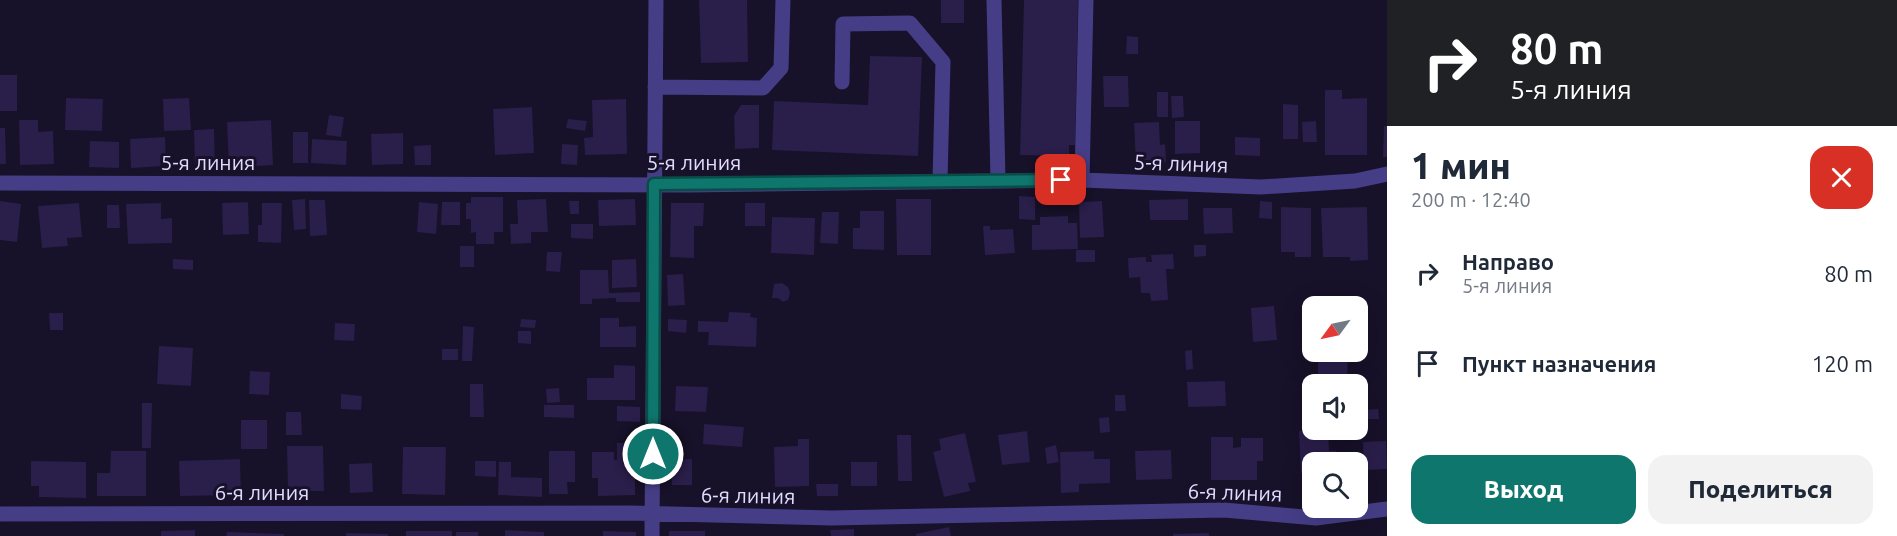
<!DOCTYPE html>
<html lang="ru">
<head>
<meta charset="utf-8">
<style>
	:root { --surface:#fff; --page:#f2f2f3; --text:#1f2937; --muted:#747a83; --accent:#0f766e }
	body { margin:0; font-family:Ubuntu,sans-serif; background:var(--page); color:var(--text); height:100vh; display:flex; flex-direction:column; font-size:22px; white-space:nowrap }
	* { box-sizing:border-box; margin:0 }
	p { font-size:20px; color:var(--muted) }
	.icon { flex:none; width:33px; height:33px; fill:none; stroke:currentColor; stroke-width:2; stroke-linecap:round; stroke-linejoin:round }
	.map { position:relative; flex:1; overflow:hidden }
	.panel { display:flex; flex-direction:column; background:var(--surface); width:510px }
	.panel>* { flex:none }
	.top-card { background:#202124; color:#fff; overflow:hidden }
	.needle { width:39px; rotate:237deg }
	.tools { position:absolute; left:1302px; top:296px; display:grid; gap:12px }
	.tools a { display:grid; place-items:center; width:66px; height:66px; border-radius:12px; background:var(--surface); box-shadow:0 6px 24px #0002; font-size:30px }
	.pin { position:absolute; display:grid; place-items:center; width:51px; height:51px; color:#fff; margin:-26px; border-radius:12px; box-shadow:0 3px 9px #0006 }
	.me { position:absolute; width:66px; margin:-33px; rotate:0deg; stroke-linejoin:round; filter:drop-shadow(0 0 4px #0008) }
	.turn { display:flex; align-items:center; gap:21px; height:126px; padding:0 24px; font-size:27px }
	.turn .icon { width:78px; height:78px; stroke-width:2.5 }
	.turn b { display:block; font-size:42px; line-height:51px }
	.round { display:grid; place-items:center; flex:none; width:63px; height:63px; border-radius:18px; background:var(--page) }
	.headline { display:flex; align-items:center; justify-content:space-between; height:102px; padding:0 24px }
	h1 { font-size:36px; font-weight:800; line-height:45px }
	.cta { display:flex; gap:12px; margin-top:auto; padding:12px 24px }
	.cta a { flex:1; height:69px; border-radius:18px; background:var(--accent); color:#fff; font-size:24px; font-weight:800; line-height:69px; text-align:center }
	.cta a+a { background:var(--page); color:var(--text) }
	ul { padding:0; list-style:none }
	li { display:flex; align-items:center; gap:18px; height:90px; padding:0 24px }
	li div { flex:1 }
	li b { display:block; font-size:22px }
	li em { font-style:normal }
	main { display:flex; flex:1; min-height:0 }
	.map>svg:first-child { display:block }
	.building { fill:#2a1e4a }
	.lines { fill:none; stroke-linecap:round; stroke-linejoin:round }
	.minor { stroke:#453e87; stroke-width:15 }
	.route-casing { stroke:#0a4d48; stroke-width:15 }
	.route { stroke:#0f766e; stroke-width:10 }
	.labels { text-anchor:middle; dominant-baseline:central; stroke-width:6; stroke-linejoin:round; paint-order:stroke }
	.street-label { font-size:21px; fill:#e1dbfe; stroke:#171129 }
</style>
</head>
<body>
<main>
<div class="map">
<svg width="1387" height="536" viewBox="0 0 1387 536">
	<rect width="100%" height="100%" fill="#171129"/>
	<path class="building" d="M699 0H747L748 62 701 63Z
		M941 0H964V23H941Z
		M1024 0H1078L1075 145H1069V156L1020 155Z
		M1127 36 1138 37V54H1126Z
		M870 56 922 57 918 156 772 150 774 101 868 105Z
		M0 75H17V111H0Z
		M1103 76H1128L1129 107H1104Z
		M1325 90H1342V99L1367 98V155H1325Z
		M1157 92H1168V117H1157Z
		M1171 96H1183L1184 117 1172 118Z
		M66 98 103 99 102 131 65 130Z
		M189 98 191 130 164 131 163 99Z
		M626 99 627 154 585 155 584 138 593 137 592 100Z
		M1283 104 1298 105V139H1283Z
		M741 105H759V148L735 149 734 116Z
		M532 107 534 153 495 155 493 109Z
		M329 115 344 117 341 137 326 135Z
		M568 119 587 121 585 131 566 128Z
		M19 120H38V132L53 131 54 164 20 165Z
		M271 120 273 165 229 168 227 122Z
		M1175 121H1200V153L1175 154Z
		M1316 121 1317 142H1303L1302 122Z
		M1159 122 1160 145 1165 144 1166 162 1136 163 1134 123Z
		M1384 126H1387V157H1383Z
		M0 128H5L6 164H0Z
		M214 129 215 168H195L194 130Z
		M293 132H308V163H293Z
		M403 133V164L372 165 371 134Z
		M165 137 166 166 131 168 130 139Z
		M1235 137 1260 138V156L1235 155Z
		M312 139 347 141 346 165 311 163Z
		M90 141 119 142V168L89 167Z
		M562 144 578 145 577 165 561 164Z
		M431 145V165H415L414 146Z
		M1019 196 1035 197V220L1019 219Z
		M471 197H503V232H494V244H476V232L471 233V219H466V203H471Z
		M305 199 306 229 294 230 292 200Z
		M546 199 548 232H531V243L511 244 510 224H518L517 200Z
		M635 199 636 225 599 226 598 200Z
		M896 199H931V255H897Z
		M1188 199V220H1150L1149 200Z
		M309 200H325L327 235 310 236Z
		M0 201 21 204 17 242 0 240Z
		M569 201H579V214H570Z
		M1102 201 1104 237 1080 238 1079 202Z
		M1260 201 1272 202V219L1259 218Z
		M248 202 249 234 223 235 222 203Z
		M419 202 438 204 436 234 417 232Z
		M442 202H460V225H441Z
		M79 203 82 237 67 238 68 246 42 248 38 206Z
		M161 203V219L172 218V243L128 244 126 204Z
		M262 203H282L281 243 258 242V225H262Z
		M671 203H704L703 226H694V258L670 257Z
		M745 203H765V226H745Z
		M107 205H119L120 228H107Z
		M1281 207 1311 208V257H1295V252H1281Z
		M1367 207 1368 260 1350 261V257H1323L1321 208Z
		M1203 208H1232L1233 233 1204 234Z
		M860 211H884V250L853 249V228H860Z
		M822 212H839L838 244 820 243Z
		M1068 216V223H1077L1078 249 1032 250V225H1040V217Z
		M772 217 815 218 814 255 771 253Z
		M571 224H593V239L571 238Z
		M983 226H990V230L1013 229 1015 253 985 255Z
		M1194 245H1206V256L1194 257Z
		M460 246H474V267H460Z
		M1076 250H1095V262H1076Z
		M547 252H562L560 272 546 271Z
		M1173 254 1174 269H1166L1168 300 1151 301 1150 293H1141L1140 277 1129 278 1128 258 1146 257V262H1152L1151 255Z
		M173 259 193 260V270L173 269Z
		M636 259 637 287 612 288V260Z
		M580 270H608L609 293 640 292V302H616V298L592 299V304H580Z
		M683 274 685 305 668 306 667 275Z
		M782 283 788 287 790 293 788 300 783 302 778 298H772L774 284Z
		M1274 306 1277 340 1253 342 1251 308Z
		M729 312 751 313 750 317 757 318 756 347 708 345 709 332H698V321L728 322Z
		M49 313H63V330H50Z
		M600 318H619V327L636 326V347H600Z
		M521 319 536 320 535 328 520 327Z
		M668 319 687 320 686 333 668 331Z
		M335 323 355 324 354 341 334 340Z
		M463 326 474 327 472 361H462Z
		M518 331H531V344L518 343Z
		M159 346 193 348 191 386 157 384Z
		M442 349H458V360H442Z
		M1192 350 1193 369 1186 370 1185 351Z
		M1313 351H1348L1347 379 1318 378V362H1313Z
		M614 365 635 366V400H587V378H614Z
		M250 371 270 372 269 395 249 394Z
		M1225 381 1226 406 1188 407 1187 382Z
		M470 384H483L484 417H470Z
		M676 386 708 387 706 412 675 411Z
		M559 388 560 402 547 403 546 389Z
		M341 394 362 396 361 410 341 409Z
		M1115 395H1125L1126 411H1115Z
		M142 403H152L151 448H142Z
		M544 405H574V418L544 417Z
		M617 406 640 407V422L617 421Z
		M1378 409 1379 419H1363L1362 410Z
		M286 412H301L302 435H286Z
		M1109 417 1110 432 1100 433 1099 418Z
		M241 420H267V449H241Z
		M704 424 744 427 742 447 703 444Z
		M1328 430 1329 451H1336V462H1312V472L1301 473 1299 431Z
		M1027 431 1030 462 1002 465 998 435Z
		M965 433 976 482 968 483 970 491 944 497 933 452 941 450 939 439Z
		M897 435H911L912 481H898Z
		M1211 437H1233V448L1241 447V438H1263V461H1257V480H1211Z
		M798 439H809V486L775 487 774 447 798 446Z
		M1386 441 1387 469 1364 470 1363 442Z
		M617 443H635V495L598 496V478H592V452H614V460H617Z
		M1056 445 1059 462 1047 464 1045 448Z
		M287 446H323L324 491H288Z
		M403 447H446L445 495 402 494Z
		M1171 450 1172 479 1136 480 1135 451Z
		M111 451H146V496H97V473H110Z
		M549 451H575V482H567L568 494H549Z
		M1094 451V459H1110V483L1079 484V492L1061 493 1060 452Z
		M240 459 241 495 180 496 179 461Z
		M692 459V485H672L671 460Z
		M31 461 86 462V498L39 497V486H31Z
		M475 461H496V477L475 476Z
		M499 462H511V477L542 478V497L498 495Z
		M851 462H877V486H851Z
		M372 463 373 492 350 493 349 464Z
		M816 484H838V496H817Z
		M949 527 951 536H916V534Z
		M854 529V536H831L830 530Z
		M195 530V536H161V531Z
		M505 530 544 532V536H505Z
		M406 531H452V536H406Z
		M603 531 636 532V536H603Z
		M669 531H705V536H669Z
		M227 532 284 534V536H226Z
		M456 532H478V536H456Z
		M346 533 388 534V536H346Z
		M1209 533V536H1173V534Z"/>
	<g class="lines">
		<path class="minor" d="M994 0 998 180
			M842 82 843 24 910 23 943 62 940 180
			M655 87 763 88 781 68 783 0
			M1082 180 1086 0
			M0 183 689 185 1082 180 1261 187 1355 181 1387 174
			M0 514 630 513 831 518 1224 510 1316 518 1387 509
			M652 536 656 0"/>
	</g>
	<g class="lines">
		<g class="route-casing">
			<path id="route" d="M653 454 654 184 1061 180"/>
		</g>
		<use href="#route" class="route"/>
	</g>
	<g class="labels">
		<g class="street-label">
			<text x="208" y="162">5-я линия</text>
			<text x="694" y="162">5-я линия</text>
			<text transform="translate(1181 163) rotate(2)">5-я линия</text>
			<text x="262" y="492">6-я линия</text>
			<text transform="translate(1235 492) rotate(2)">6-я линия</text>
			<text transform="translate(748 495) rotate(1)">6-я линия</text>
		</g>
	</g>
</svg>
<div class="tools">
<a><svg class="needle" viewBox="-14 -14 28 28"><path d="M0-13l5 13h-10z" fill="#e53935"/><path d="M0 13l5-13h-10z" fill="#747a83"/></svg></a>
<a><svg class="icon" aria-label="sound" viewBox="0 0 24 24"><path d="M4 9h4l5-4v14l-5-4H4zM17 9q2 3 0 6"/></svg></a>
<a><svg class="icon" aria-label="search" viewBox="0 0 24 24"><circle cx="10" cy="10" r="6"/><path d="M15 15l6 6"/></svg></a>
</div>
<div class="pin" style="left:1061px;top:180px;background:#d93025"><svg class="icon" aria-label="arrive" viewBox="0 0 24 24"><path d="M6 21V4h12l-3 4 3 4H6"/></svg></div>
<svg class="me" style="left:653px;top:454px" viewBox="-20 -20 40 40"><circle r="17" fill="#0f766e" stroke="#fff" stroke-width="3"/><path d="M0-11L8 9 0 5-8 9z" fill="#fff"/></svg>
</div>
<section class="panel">
<div class="top-card">
<div class="turn"><svg class="icon" aria-label="right" viewBox="0 0 24 24"><path d="M7 20v-9h11M14 6l5 5-5 5"/></svg><div><b>80 m</b>5-я линия</div></div>
</div>
<div class="headline"><div><h1>1 мин</h1><p>200 m · 12:40</p></div><a class="round" style="background:#d93025;color:#fff"><svg class="icon" aria-label="close" viewBox="0 0 24 24"><path d="M6 6l12 12M18 6L6 18"/></svg></a></div>
<ul>
<li><svg class="icon" aria-label="right" viewBox="0 0 24 24"><path d="M7 20v-9h11M14 6l5 5-5 5"/></svg><div><b>Направо</b><p>5-я линия</p></div><em>80 m</em></li>
<li><svg class="icon" aria-label="arrive" viewBox="0 0 24 24"><path d="M6 21V4h12l-3 4 3 4H6"/></svg><div><b>Пункт назначения</b></div><em>120 m</em></li>
</ul>
<div class="cta"><a>Выход</a><a>Поделиться</a></div>
</section>
</main>
</body>
</html>
